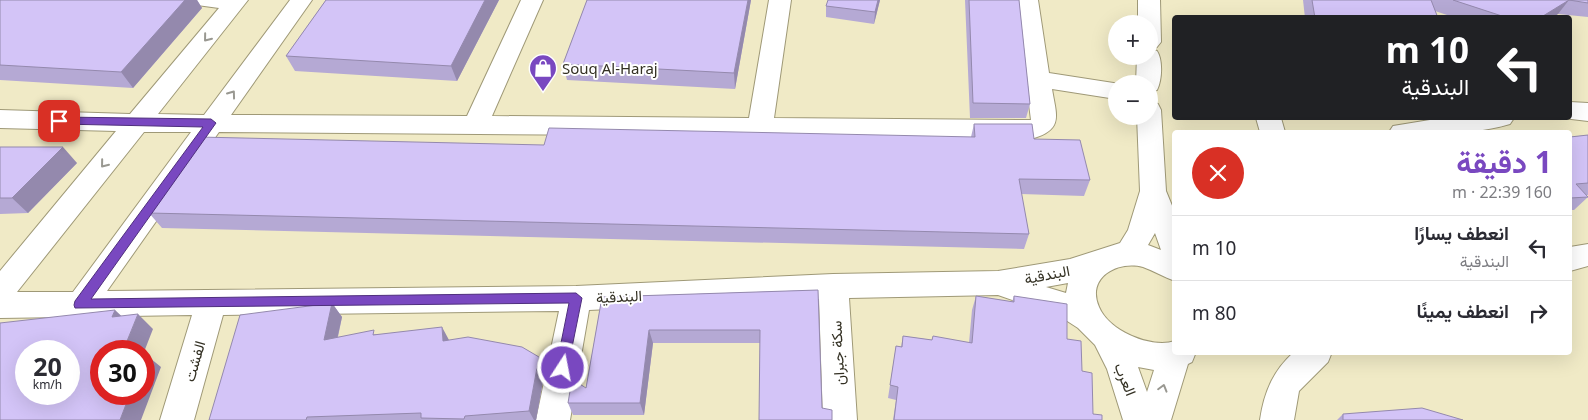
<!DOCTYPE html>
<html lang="ar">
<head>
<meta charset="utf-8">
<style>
	:root { --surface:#fff; --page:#f2f2f3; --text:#2b2b33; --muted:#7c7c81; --line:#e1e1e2; --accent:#7948c0 }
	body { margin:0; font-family:"Noto Sans",Vazirmatn,sans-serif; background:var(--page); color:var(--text); direction:rtl; height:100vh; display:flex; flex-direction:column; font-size:19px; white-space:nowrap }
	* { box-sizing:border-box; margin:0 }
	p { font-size:16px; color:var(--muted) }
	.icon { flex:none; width:28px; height:28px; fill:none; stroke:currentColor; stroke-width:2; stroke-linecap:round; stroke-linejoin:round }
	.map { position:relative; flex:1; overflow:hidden; direction:ltr }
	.details { position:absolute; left:1172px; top:130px; width:400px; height:225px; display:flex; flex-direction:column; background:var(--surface); border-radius:5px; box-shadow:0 5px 20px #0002; direction:rtl }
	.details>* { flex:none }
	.top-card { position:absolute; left:1172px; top:15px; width:400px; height:105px; border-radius:5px; box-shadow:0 5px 20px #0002; direction:rtl; background:#202124; color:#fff; overflow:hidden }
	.fabs { position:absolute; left:1108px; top:15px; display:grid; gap:10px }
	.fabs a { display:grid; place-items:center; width:50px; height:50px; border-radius:50%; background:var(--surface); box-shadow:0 5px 20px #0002; font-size:25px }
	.speed { position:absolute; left:15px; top:340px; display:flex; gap:10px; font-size:25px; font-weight:700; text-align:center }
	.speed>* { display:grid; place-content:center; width:65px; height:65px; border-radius:50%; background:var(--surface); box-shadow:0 5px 20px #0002; line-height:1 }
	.speed small { font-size:12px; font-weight:400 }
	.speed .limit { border:8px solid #d22; background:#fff; color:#111 }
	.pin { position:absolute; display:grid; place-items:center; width:42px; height:42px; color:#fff; margin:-21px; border-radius:10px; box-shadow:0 2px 8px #0006 }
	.me { position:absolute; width:55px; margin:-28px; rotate:11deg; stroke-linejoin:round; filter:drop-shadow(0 0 4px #0008) }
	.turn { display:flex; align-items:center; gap:18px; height:105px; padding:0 20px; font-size:22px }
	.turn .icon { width:65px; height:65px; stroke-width:2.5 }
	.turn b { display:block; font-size:35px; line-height:42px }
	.round { display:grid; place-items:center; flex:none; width:52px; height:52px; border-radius:26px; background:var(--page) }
	.summary { display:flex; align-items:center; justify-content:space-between; height:85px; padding:0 20px }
	h1 { font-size:30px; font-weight:700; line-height:38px; color:var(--accent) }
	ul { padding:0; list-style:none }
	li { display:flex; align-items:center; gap:15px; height:65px; padding:0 20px; border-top:1px solid var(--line) }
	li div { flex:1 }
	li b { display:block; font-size:19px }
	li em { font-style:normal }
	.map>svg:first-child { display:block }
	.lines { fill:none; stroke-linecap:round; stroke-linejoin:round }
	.minor-casing { stroke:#9f9977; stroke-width:2 }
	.minor { fill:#fff; fill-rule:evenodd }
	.wall { fill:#b5a9d4 }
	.shaded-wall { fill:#9489ad }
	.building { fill:#d3c4f7; stroke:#9489ad; fill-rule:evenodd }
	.oneway { stroke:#999891 }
	.route { fill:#7948c0; stroke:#4f2f7d }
	.labels { text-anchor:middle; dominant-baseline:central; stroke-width:4; stroke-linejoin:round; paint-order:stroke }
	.poi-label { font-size:15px; fill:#333023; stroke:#fff; text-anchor:start }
	.street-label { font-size:15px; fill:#333023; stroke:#fff }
</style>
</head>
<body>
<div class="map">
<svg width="1588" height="420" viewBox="0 0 1588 420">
	<rect width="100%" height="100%" fill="#f0eac6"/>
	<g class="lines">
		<g class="minor-casing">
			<path id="minor" d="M194 0H248L158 114 204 115 290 0H312L231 115 467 116 521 0H543L492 116 749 118 769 0H791L774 118 1031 120 1016 0H1038L1049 73 1120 84H1116V99L1052 89C1056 114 1064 129 1034 138L219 132 107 291 576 286 833 274 998 271 1070 259 1120 243 1128 230 1140 191 1137 116H1149V101L1158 104 1161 110 1166 191 1175 213V281C1164 277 1154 271 1143 267 1117 260 1086 278 1099 307 1109 331 1151 349 1175 341V352H1196L1192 362 1188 364 1171 420H1123L1107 369 1095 345 1078 328 1061 317 998 295 849 298 857 420H823L819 299 589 310 570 420H536L559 311 223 315 194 420H160L192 315 0 318V271L116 131 0 128V110L130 114 219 8 197 5ZM144 132H191L73 292H17ZM1155 233 1161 250 1148 245ZM1068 283 1066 293 1046 287ZM1138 367 1154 370 1147 392Z
				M1138 0H1160L1161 42 1157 47 1151 49 1157 51C1163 60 1162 80 1157 90L1149 92V84H1136L1137 56H1149V24H1138Z
				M1570 102 1588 103V121L1563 118H1570Z
				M1256 118H1281L1285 132H1260Z
				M1442 118H1514L1510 124C1477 134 1423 137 1389 132L1393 126Z
				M1588 244V266L1570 271V247Z
				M1294 352H1332L1328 362 1299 391 1294 420H1260C1264 392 1273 371 1294 352Z"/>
		</g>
		<use href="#minor" class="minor"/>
	</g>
	<path class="wall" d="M0 0H197L202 8 133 88 0 80Z
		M326 0H499L457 81 295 71 286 56Z
		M587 0H751L735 89 567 80 563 64Z
		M880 0 874 24 826 17V6Z
		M965 0H1019L1030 104 1026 118H970Z
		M1303 0H1588V17L1558 14 1552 18H1456L1435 11 1438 18H1305Z
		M974 124 1034 139 1090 180 1084 196 1021 194 1029 234 1024 249 162 228 149 213 544 145 971 137Z
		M1588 135V195H1586L1588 197 1574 210H1570V137Z
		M0 147 77 163 28 213 0 214Z
		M818 290 822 408 760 343H653L644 415H573L568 403 586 388 602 297Z
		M976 296 1012 302 1014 296 1067 339 1082 371 1093 414 1102 420H893L896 400 888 398 896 346 901 347 903 336 932 340 969 343 972 310Z
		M332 303 342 317 338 337 377 334 449 340 539 357 545 370 536 420H209Z
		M1343 414 1463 420H1337Z"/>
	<path class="shaded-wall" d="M183 0H197L202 8 133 88 121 72Z
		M485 0H499L457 81 451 66Z
		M748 0H751L735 89 734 73Z
		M878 0H880L874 24 875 12Z
		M1569 0 1558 14 1552 18H1539Z
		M63 147 77 163 28 213 12 198Z
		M332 303 342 317 334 353 324 340Z
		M115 310 130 324 112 317Z
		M138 314 153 329 144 352V351H123Z
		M442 327 449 340 451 354 443 341Z
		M649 330 653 343 644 415 640 403Z
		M145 354 161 367 141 420H120L130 394H144V357Z
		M539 357 545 370 536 420H534L529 411Z"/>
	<path class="building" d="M0 0H185L121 72 0 65Z
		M326 0H485L451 66 286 56Z
		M587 0H748L734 73 563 64Z
		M828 0H878L875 12 826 6Z
		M969 0H1019L1030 104 973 103Z
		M1312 0H1431L1438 18H1315Z
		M1453 0H1588V3L1569 0 1543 16 1539 18H1508Z
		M974 124H1032L1034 139 1080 140 1090 180 1019 179 1029 234 149 213 199 137 544 145 549 128 975 137Z
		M1588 135V183L1576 184 1588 197 1570 198V137Z
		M0 147H63L12 198H0Z
		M818 290 822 408 832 410V420H759L760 330H649L640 403H568L572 379 586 388 602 297Z
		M976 296 1014 302V296L1067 304V339L1081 341 1082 371 1092 373 1093 414 1102 415V420H894L898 387 890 385 896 346 902 347 903 336 932 340 933 336 972 343Z
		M332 303 324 340 374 330 373 335 442 327 443 341 468 337 522 347 539 357 529 411 465 416 464 419 421 418V413L307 417 306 420H209L240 315Z
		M115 310 112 317 138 314 123 351H101V394H130L120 420H0V323ZM26 351H69V394H26Z
		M1422 408 1463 420H1343V414Z"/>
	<defs><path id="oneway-chevron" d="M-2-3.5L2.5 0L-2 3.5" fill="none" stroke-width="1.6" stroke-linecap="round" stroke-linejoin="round" transform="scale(1.25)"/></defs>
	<g class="oneway">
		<use href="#oneway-chevron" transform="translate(207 38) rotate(129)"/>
		<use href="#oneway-chevron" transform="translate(232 94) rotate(-54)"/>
		<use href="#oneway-chevron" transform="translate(104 164) rotate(129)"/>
		<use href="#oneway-chevron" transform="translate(1163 388) rotate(-74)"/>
	</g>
	<path class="route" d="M59 117 211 119 216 123 91 299 576 293 582 298 567 372H558L556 368 569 303 75 308 74 305 75 301 203 127 59 124 54 121Z"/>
	<defs>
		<g id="shop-pin" transform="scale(1.4375)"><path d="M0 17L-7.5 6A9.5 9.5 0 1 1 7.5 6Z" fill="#7948c0" stroke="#fff"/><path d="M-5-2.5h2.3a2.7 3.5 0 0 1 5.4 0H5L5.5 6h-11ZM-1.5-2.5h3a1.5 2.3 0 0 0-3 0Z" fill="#fff"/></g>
	</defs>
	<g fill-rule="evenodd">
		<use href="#shop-pin" x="543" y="68"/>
	</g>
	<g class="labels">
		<g class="poi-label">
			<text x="562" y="68">Souq Al-Haraj</text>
		</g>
		<g class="street-label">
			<text transform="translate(1047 274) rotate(-11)">البندقية</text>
			<text transform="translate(619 296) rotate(-3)">البندقية</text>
			<text transform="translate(837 353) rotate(-93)">سكة جبران</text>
			<text transform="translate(194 361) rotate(-74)">الفشت</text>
			<text transform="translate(1126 379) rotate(68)">العرب</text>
		</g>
	</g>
</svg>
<div class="fabs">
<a>+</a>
<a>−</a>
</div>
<div class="speed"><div>20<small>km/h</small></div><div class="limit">30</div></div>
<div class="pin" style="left:59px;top:121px;background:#d93025"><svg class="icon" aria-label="arrive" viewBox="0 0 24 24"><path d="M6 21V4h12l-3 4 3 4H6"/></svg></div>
<svg class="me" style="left:563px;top:368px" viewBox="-20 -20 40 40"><circle r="17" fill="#7948c0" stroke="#fff" stroke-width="3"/><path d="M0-11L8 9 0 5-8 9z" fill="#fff"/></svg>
<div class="top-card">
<div class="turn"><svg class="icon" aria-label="left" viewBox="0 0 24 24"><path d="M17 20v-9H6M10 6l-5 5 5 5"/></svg><div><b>10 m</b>البندقية</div></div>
</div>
<section class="details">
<div class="summary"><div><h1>1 دقيقة</h1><p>160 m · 22:39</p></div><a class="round" style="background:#d93025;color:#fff"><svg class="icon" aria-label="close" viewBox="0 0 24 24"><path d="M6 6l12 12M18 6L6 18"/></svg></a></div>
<ul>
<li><svg class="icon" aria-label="left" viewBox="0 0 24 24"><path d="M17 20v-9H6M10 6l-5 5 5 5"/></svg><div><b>انعطف يسارًا</b><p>البندقية</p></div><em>10 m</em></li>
<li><svg class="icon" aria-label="right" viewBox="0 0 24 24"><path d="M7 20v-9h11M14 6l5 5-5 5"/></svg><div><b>انعطف يمينًا</b></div><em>80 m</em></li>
</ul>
</section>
</div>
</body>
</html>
